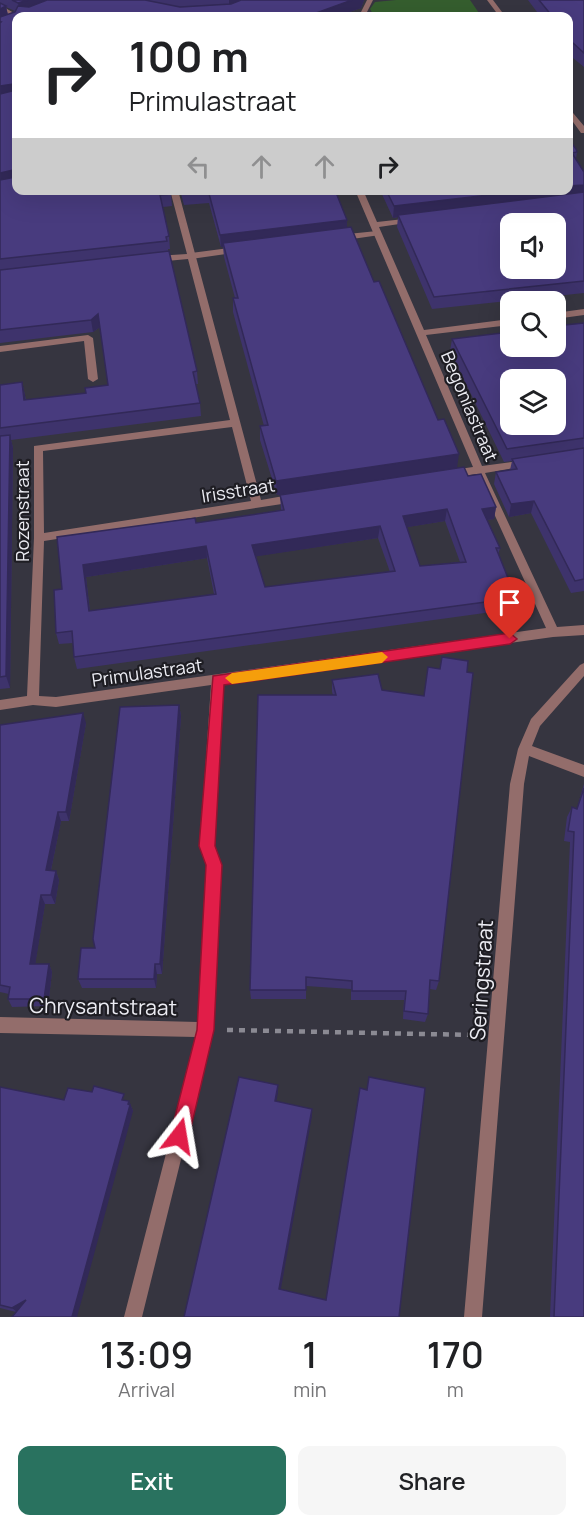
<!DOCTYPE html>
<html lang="en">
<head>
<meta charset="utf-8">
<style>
	:root { --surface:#fff; --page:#f6f6f6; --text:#202124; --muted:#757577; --accent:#29725f }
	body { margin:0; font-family:Manrope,sans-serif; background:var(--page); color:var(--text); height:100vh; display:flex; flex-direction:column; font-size:22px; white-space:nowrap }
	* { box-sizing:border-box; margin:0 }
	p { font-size:20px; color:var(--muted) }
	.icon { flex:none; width:33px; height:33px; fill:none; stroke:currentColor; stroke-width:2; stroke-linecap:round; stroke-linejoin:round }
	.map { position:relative; height:1317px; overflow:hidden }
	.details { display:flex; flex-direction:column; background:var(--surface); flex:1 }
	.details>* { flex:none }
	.guide { position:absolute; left:12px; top:12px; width:561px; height:183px; border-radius:12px; box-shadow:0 6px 24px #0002; background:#fff; color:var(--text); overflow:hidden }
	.tools { position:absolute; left:500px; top:213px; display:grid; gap:12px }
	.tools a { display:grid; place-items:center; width:66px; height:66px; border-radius:12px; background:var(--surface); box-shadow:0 6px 24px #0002; font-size:30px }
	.pin { position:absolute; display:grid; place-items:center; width:51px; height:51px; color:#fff; margin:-62px -26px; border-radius:50% 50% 50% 0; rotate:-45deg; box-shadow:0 0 6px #0007 }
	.pin .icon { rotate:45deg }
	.me { position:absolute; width:66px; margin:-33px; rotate:14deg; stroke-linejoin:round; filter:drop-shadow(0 0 4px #0008) }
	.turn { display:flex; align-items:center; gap:21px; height:126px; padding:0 18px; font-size:27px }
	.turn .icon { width:78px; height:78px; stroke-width:2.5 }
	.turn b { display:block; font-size:42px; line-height:51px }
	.lanes { display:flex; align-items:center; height:57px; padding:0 18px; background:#0003; justify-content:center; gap:30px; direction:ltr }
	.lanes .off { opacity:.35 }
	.eta { display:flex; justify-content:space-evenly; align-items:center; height:102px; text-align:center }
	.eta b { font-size:36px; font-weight:600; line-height:42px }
	.action { display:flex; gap:12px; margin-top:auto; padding:12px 18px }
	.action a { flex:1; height:69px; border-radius:12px; background:var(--accent); color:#fff; font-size:24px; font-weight:600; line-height:69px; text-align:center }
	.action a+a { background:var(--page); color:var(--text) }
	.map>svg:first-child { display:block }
	.green { fill:#355e2e }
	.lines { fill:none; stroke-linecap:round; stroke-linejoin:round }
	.path { stroke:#8b8a93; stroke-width:4.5; stroke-dasharray:6 6; stroke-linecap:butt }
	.service { fill:#936d6b; fill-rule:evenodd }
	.pedestrian { fill:#936d6b; fill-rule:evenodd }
	.minor { fill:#936d6b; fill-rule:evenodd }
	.wall { fill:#3e336c; fill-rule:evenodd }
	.shaded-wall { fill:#322958 }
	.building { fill:#483b7e; stroke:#322958; stroke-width:1.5; fill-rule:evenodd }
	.route { fill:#e11d48; stroke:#92132f; stroke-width:1.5 }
	.slow { fill:#f59e0b }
	.labels { text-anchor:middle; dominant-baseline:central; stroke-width:4.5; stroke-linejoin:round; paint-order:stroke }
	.street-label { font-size:18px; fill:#ececf3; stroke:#1e1d23 }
	.near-street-label { font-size:21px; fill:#ececf3; stroke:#1e1d23 }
</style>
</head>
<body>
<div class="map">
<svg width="584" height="1317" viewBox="0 0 584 1317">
	<rect width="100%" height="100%" fill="#363540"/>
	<path class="green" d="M396 0H470L481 16H374L370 9 375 2Z"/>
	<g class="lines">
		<path class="path" d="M227 1030 474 1035"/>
		<path class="service" d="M367 0H373L365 16H359Z
			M0 5 2 6 19 16 14 18 0 10Z"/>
		<path class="pedestrian" d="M377 231 381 233 380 235 338 241 334 238 338 235Z
			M237 247 240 248V252L191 259 187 256 191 253Z"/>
		<path class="minor" d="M487 0H493L505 16H499Z
			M568 107 584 126V133H581L568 115Z
			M170 190H178L261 500 295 494 300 498 295 502 44 541 39 696 56 697 546 628 476 474 452 478 447 474 452 470 473 467 355 190H363L377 222 413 218 417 220 413 222 379 227 424 330 510 319V325L426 335 482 466 526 460 531 463 526 466 485 473 557 627 584 625V635L553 637 223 683 214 846 221 865 213 1030 142 1317H124L196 1037 0 1033V1017L198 1022 207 865 200 846 211 685 56 707 33 705 0 710V700L27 696 34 538V446L230 420 188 259 156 262 152 259 156 256 187 254ZM232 427 251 501 44 533 43 451Z
			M584 309V315L555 319V313Z
			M88 335 93 338 98 379 93 382 88 379 84 341 0 352V346Z
			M584 663V676L540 726 532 746 584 765V777L529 756 524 784 482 1317H464L510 784 518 749 531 719 580 665Z"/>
	</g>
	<path class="wall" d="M0 0H364L361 8 338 16H16L171 194 172 206 163 207 169 236 170 249H168V251L197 371 198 384H196L200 403 201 416 11 440 13 448 10 688 0 689V385L22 382 26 400 86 393 108 385 100 327 93 332 0 343ZM6 7 15 11 8 14Z
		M528 0H584V67L568 54V16H540Z
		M568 138 577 152 576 159 584 172V293L432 309 397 227 398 217 393 218 380 190H568Z
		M180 190H335L347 228 374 282 457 468 277 495 260 440V426H264L233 312V298H235L224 257 223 247H221L209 203 184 205Z
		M584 323V591L571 593 531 513 509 517 494 484 496 472 510 470 512 461 504 462 450 351 452 339Z
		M468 476 496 507 494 519 487 520 500 548 498 555 516 598 513 609 77 669 74 657 73 643 59 644 56 633 62 589 57 537 196 523 281 510 280 495ZM445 521 460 562 420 566 407 527ZM378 538 390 572 265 587 256 556ZM207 558 214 594 90 611 86 577Z
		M332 680 439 981 436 990 430 989 428 1014 425 1022 403 1019 404 1000H351V989L306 986V999H251L250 990 333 695 332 692Z
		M179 705 181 716 162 974H157L156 988H82L78 979 95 948Z
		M86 723 69 821H61L51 870 56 871 59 880 55 904H45L35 964H49L52 972 48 1006 12 1007 8 999 9 994 0 992V725Z
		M584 784V1317H550L570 842 564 841 567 817 572 807 577 808Z
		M0 1087 64 1100 127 1101H129L133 1111 16 1312 0 1308Z"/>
	<path class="shaded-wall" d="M28 0H61L20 15 18 3Z
		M229 0H246L229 7Z
		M352 0H364L361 8 338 16H308Z
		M6 6 8 17 0 21V9Z
		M13 84 16 96 0 98V86Z
		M13 170 16 182 0 185V173Z
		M584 185V196L398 215V217L393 218 394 206 531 190H568V186Z
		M347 220V232L223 243V247H221L220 235Z
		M98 314 100 327 93 332 91 320Z
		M22 382 25 395 27 412 24 400Z
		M10 435 13 448 10 688 6 676Z
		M459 454 457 468 277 495 276 481Z
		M534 501 531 513 509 517 511 504Z
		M496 507 494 519 480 521 482 509Z
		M447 509 445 521 402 528 403 516Z
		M380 526 378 538 253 557 252 545Z
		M206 546 207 558 86 577 91 623 89 611 83 565Z
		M179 705 181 716 162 974 160 964Z
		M83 713 86 723 69 821 66 812Z
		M58 812 61 821 49 879 46 870Z
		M56 871 59 880 55 904 51 895Z
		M41 895 45 904 34 972 30 964Z
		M49 964 52 972 48 1006 44 999Z
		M155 964 157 974 156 988 154 979Z
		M278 1085V1093L275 1108V1101Z
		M129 1101 133 1111 77 1317H72Z
		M312 1109V1116L280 1294 279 1289Z
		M26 1300 17 1312 12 1308Z"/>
	<path class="building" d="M12 0H28L18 3Z
		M47 0H145L180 7 231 4 241 0H352L308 16H16V190H170L171 194 160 195 169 236 166 237 167 241 0 259V180L15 177 16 172 13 170 0 173V94L16 90 13 84 0 86V23L1 22H0V17L15 12 18 6 29 7Z
		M539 0H584V53L573 43 568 38V16H552Z
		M0 3 6 6 0 9Z
		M480 14 482 16H459Z
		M568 138 576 149 577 152 572 153 584 172V185L568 186Z
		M183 190H207L183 193Z
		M208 190H335L347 220 220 235Z
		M386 190H531L394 206Z
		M584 192V281L434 297 398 215ZM510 224H555V268H510Z
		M351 227 374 282 379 281 438 420 444 419 459 454 276 481 260 426 268 425 233 298H238L223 243Z
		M169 251 197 371 193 372 200 403 0 428V385L22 382 24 400 86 393 85 388 108 385 98 314 91 320 0 330V270Z
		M584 323V438L507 449 452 339 510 332V346H555V326ZM510 380H555V424H510Z
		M10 435 6 676 0 677V436Z
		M584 448V579L575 581 534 501 511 504 496 472 517 469 512 459Z
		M464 467 468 476 481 474 496 507 482 509 500 548H496L516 598 74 657 72 631 56 633 54 590 62 589 57 537 195 518 196 523 284 510 280 495ZM447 509 466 562 420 566 403 516ZM380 526 395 571 265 587 252 545ZM206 546 216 594 89 611 83 565Z
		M442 657 468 661 467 672 473 673 439 981 430 980 428 1014 404 1011 406 991H352V981L306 977V990H250L258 695H336L332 680 378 674 382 690 424 696 428 667 440 669Z
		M179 705 160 964H155L154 979H78L81 948H95L93 939 120 707Z
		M83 713 66 812H58L46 870 56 871 51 895H41L30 964H49L44 999H8L10 987 0 985V725Z
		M584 788V1317H554L574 832 568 831 572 807 577 809Z
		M239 1077 278 1085 275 1101 312 1109 279 1289 326 1300 360 1088 367 1090 369 1077 425 1088 399 1317H184Z
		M94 1086 124 1094 122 1100 129 1101 128 1104 130 1105 72 1317H12L26 1300 12 1308 0 1305V1087L64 1100 68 1088 92 1092Z"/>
	<path class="route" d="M510 633 517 639 510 644 224 685 215 846 222 865 214 1030 189 1136 186 1142 179 1145 173 1142 170 1136 197 1030 206 865 199 846 213 676Z"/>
	<path class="slow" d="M382 652 388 657 382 663 232 684 225 678 232 673Z"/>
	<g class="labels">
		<g class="street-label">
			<text transform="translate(470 406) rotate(67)">Begoniastraat</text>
			<text transform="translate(238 490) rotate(-9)">Irisstraat</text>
			<text transform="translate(22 511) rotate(-90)">Rozenstraat</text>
			<text transform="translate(147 672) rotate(-8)">Primulastraat</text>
		</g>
		<g class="near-street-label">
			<text transform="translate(481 980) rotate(-86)">Seringstraat</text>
			<text transform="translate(103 1006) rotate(1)">Chrysantstraat</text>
		</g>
	</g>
</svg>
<div class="tools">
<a><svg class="icon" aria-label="sound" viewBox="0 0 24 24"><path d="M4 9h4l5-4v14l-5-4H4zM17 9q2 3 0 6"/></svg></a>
<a><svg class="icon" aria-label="search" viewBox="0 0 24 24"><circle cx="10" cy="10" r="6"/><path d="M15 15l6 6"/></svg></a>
<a><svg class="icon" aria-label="layers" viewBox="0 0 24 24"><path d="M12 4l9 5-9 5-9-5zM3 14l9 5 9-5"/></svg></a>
</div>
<div class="pin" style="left:510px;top:639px;background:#d93025"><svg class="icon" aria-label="arrive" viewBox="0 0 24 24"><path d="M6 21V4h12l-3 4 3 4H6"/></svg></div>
<svg class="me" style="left:179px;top:1136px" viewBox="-20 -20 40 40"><path d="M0-17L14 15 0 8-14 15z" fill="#e11d48" stroke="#fff" stroke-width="4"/></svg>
<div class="guide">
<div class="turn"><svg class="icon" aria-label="right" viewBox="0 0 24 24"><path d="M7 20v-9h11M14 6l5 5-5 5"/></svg><div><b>100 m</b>Primulastraat</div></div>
<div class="lanes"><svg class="icon off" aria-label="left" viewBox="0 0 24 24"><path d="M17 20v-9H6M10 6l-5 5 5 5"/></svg><svg class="icon off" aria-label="ahead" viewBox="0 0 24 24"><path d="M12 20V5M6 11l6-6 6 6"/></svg><svg class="icon off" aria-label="ahead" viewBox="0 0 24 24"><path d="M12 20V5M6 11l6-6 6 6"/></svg><svg class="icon" aria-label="right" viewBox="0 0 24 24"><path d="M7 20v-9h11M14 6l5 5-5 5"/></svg></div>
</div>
</div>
<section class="details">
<div class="eta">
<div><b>13:09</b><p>Arrival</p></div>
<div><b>1</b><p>min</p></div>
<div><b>170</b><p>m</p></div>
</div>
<div class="action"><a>Exit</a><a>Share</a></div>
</section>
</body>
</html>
